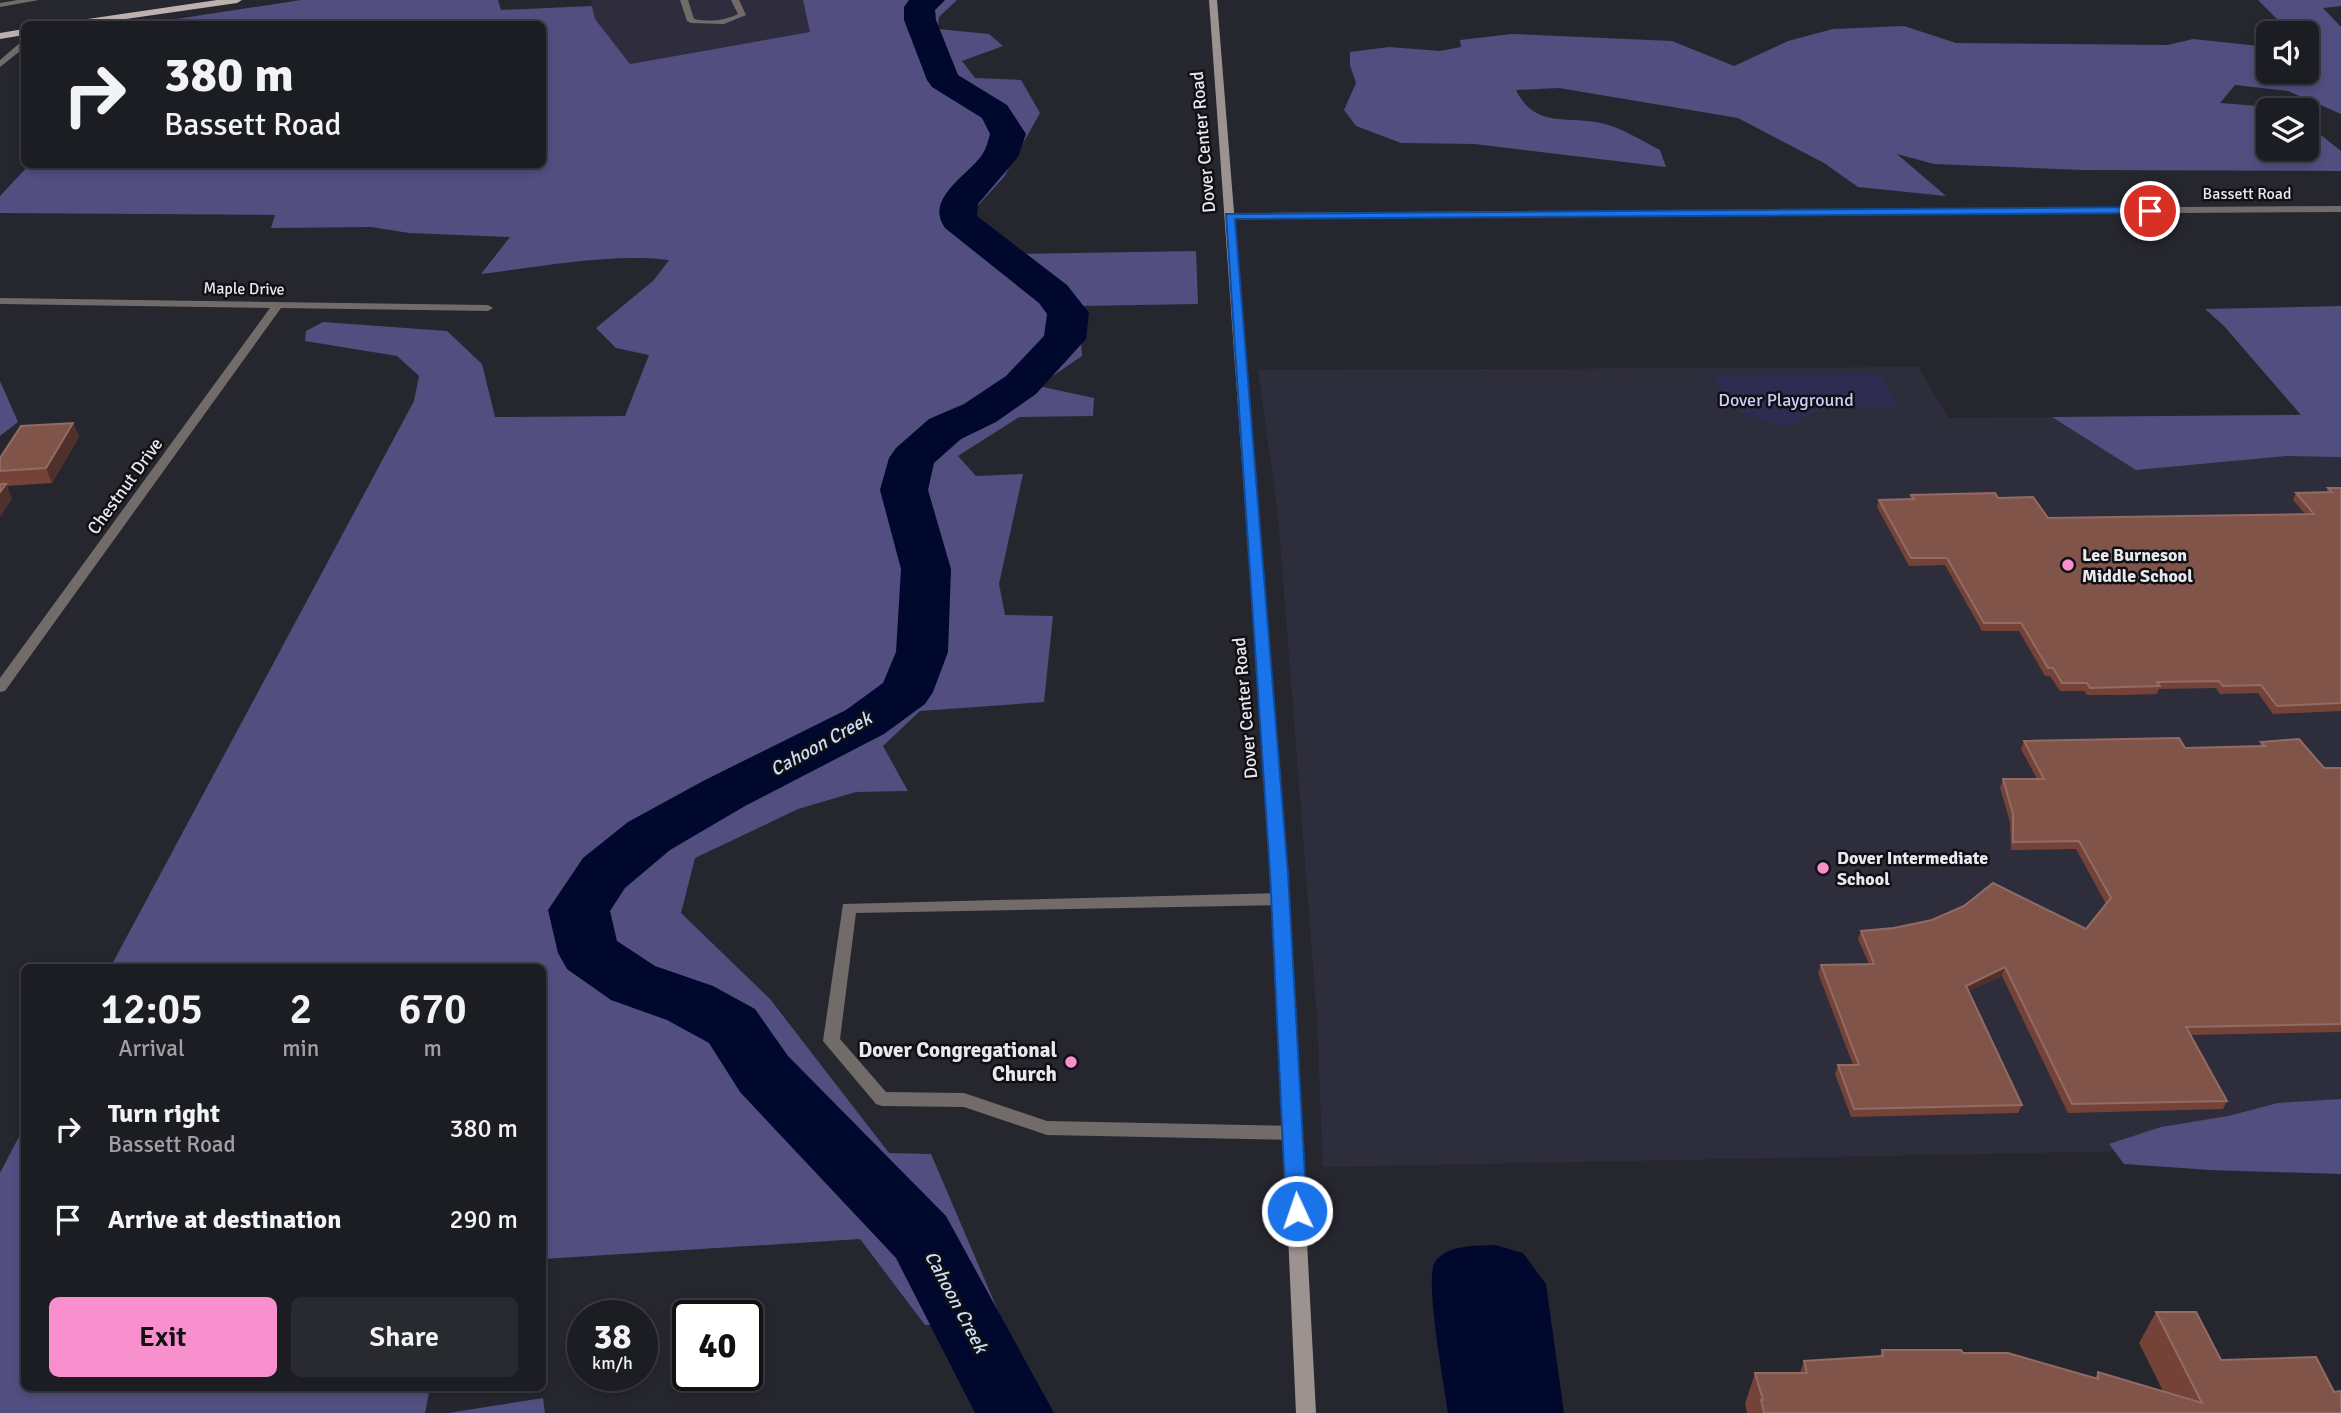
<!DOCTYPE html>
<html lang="en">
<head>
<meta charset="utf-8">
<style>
	:root { --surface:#1c1c23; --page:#292930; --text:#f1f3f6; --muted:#a0a1a6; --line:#3a3a41; --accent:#f790cd }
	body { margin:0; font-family:Signika,sans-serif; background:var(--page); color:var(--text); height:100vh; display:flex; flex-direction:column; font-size:26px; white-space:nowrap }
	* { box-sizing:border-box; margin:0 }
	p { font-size:23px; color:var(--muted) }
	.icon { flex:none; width:38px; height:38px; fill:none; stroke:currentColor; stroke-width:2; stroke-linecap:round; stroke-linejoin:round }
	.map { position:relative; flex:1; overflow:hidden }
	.sheet { position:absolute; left:21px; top:964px; width:525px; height:427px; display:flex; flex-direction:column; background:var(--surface); border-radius:10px; box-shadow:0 4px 10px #0003,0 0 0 2px var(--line) }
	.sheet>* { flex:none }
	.top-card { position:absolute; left:21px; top:21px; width:525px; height:147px; border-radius:10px; box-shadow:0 4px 10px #0003,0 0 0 2px var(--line); background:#1c1c23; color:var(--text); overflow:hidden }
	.fabs { position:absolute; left:2256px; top:21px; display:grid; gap:14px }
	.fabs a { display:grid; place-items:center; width:63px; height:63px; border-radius:10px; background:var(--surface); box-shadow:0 4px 10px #0003,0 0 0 2px var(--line); font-size:35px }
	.speed { position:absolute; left:567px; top:1300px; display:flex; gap:14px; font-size:35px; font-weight:700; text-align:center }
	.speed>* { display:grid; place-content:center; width:91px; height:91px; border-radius:50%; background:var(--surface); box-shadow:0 4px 10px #0003,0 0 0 2px var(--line); line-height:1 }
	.speed small { font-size:18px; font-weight:400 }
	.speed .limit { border:4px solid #111; border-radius:10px; background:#fff; color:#111 }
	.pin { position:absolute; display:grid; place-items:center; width:60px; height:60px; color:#fff; margin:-30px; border:4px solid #fff; border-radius:50%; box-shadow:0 2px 7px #0007 }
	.me { position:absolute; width:77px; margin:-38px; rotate:357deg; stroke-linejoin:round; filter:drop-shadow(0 0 5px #0008) }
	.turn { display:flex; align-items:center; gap:24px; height:147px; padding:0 28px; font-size:32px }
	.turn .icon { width:91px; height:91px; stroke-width:2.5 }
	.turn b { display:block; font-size:49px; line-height:60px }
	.eta { display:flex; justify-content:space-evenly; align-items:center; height:119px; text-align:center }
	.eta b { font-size:42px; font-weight:600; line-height:49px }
	.button { display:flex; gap:14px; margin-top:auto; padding:14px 28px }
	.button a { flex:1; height:80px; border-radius:10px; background:var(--accent); color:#111; font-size:28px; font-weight:600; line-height:80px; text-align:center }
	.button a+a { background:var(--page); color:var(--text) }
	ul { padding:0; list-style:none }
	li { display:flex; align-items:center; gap:21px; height:91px; padding:0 28px }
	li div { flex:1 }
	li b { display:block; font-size:26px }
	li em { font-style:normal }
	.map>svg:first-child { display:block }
	.commercial { fill:#2e2c3d }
	.built { fill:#2e2d3c }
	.green { fill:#2f2c51 }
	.forest { fill:#524e80 }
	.water { fill:#00082d }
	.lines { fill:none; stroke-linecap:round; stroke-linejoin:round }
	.river { fill:#00082d; fill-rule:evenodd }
	.lane { fill:#716c6a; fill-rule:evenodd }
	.street { fill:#716c6a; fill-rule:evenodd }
	.secondary { fill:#9c9390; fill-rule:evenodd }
	.primary { fill:#bcb1ae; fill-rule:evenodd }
	.wall { fill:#754237 }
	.shaded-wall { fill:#50302b }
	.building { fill:#81544a; stroke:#916b64; stroke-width:2 }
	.route { fill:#1a73e8; stroke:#114b97; stroke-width:2 }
	.poi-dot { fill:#f790cd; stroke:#101014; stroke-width:2.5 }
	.labels { text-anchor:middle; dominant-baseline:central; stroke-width:5; stroke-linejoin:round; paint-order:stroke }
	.far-street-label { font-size:16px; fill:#e8e8ee; stroke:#101014 }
	.street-label { font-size:18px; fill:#e8e8ee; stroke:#101014 }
	.park-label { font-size:18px; fill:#cccbfb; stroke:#101014 }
	.poi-label { font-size:18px; font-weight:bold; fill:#e8e8ee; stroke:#101014; text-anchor:start }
	.water-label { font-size:19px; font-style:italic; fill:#cadefa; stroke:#101014 }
	.near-poi-label { font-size:21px; font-weight:bold; fill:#e8e8ee; stroke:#101014; text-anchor:end }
</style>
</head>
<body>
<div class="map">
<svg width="2341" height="1413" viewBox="0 0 2341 1413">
	<rect width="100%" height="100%" fill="#26262f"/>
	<path class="commercial" d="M591 0H803L811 32 630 64 594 18Z"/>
	<path class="built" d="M1918 367 1949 418 2341 414V1147L1323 1167 1317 1017 1278 515 1258 370Z"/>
	<path class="green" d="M1880 374 1897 405 1892 408C1864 408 1812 400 1793 428 1749 417 1735 417 1712 375Z"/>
	<path class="forest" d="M301 0H498L501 10 592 6 595 19 630 64 810 32 803 0H957L939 17 938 29 989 34 1003 46 962 61 975 78 1021 80 1040 113 1004 177 972 212 1011 254 1196 251 1198 304 1079 306 1082 356 1038 386 1094 398 1093 416 1019 417 958 456 976 476 1023 474 999 584 1005 615 1053 616 1044 702 920 711 883 746 908 791 856 792 798 809 695 858 681 913 770 999 889 1153 931 1154 1002 1320 925 1325 860 1239 543 1259 542 968H110L414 401 419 376 397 356 305 341 306 331 323 322 447 331 482 364 495 417 625 416 649 355 616 348 596 328 654 280 669 260C607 253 543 267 481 274L510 237 409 233 371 227 271 228 275 215 0 213V196L29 165 542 164V24H160L163 21Z
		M2258 0H2341V6L2323 8 2341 27V114L2288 91 2235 85 2220 103 2285 108 2287 110H2268V149H2306L2307 124 2341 151V171L2082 170 1934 164 1897 154 1946 196 1858 187 1824 163 1738 118 1559 88 1516 90C1535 129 1567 115 1601 123 1621 127 1642 141 1660 150L1666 167 1475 144 1401 143 1356 126 1344 110 1356 83 1350 65V52L1389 47 1440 51 1461 47 1460 40 1512 34 1672 41 1734 66 1788 41 1833 29 1904 26 1956 43 2168 45 2193 39 2268 47V72H2306L2307 53H2311L2307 49 2306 33H2291Z
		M2341 306V457L2286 456 2136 470 2052 417 2301 415 2224 326 2205 309Z
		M0 381 18 422 0 436Z
		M2341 1099V1174L2210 1170 2124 1164 2109 1144 2161 1127 2228 1116 2278 1103Z
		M24 1127V1388H430L425 1413H0V1173Z
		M543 1398 545 1413H448Z"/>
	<path class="water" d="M1495 1245 1523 1253 1546 1284 1564 1413H1448C1445 1389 1424 1278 1435 1262 1447 1244 1476 1246 1495 1245Z"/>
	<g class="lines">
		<path class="river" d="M909 0H945L935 10 936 20 958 75 1007 105 1026 134 1018 157 978 204 977 216 1067 285 1089 313 1086 339 1036 394 996 422 961 439 934 463 928 490 951 569 948 652 933 692 925 704 884 734 745 806 670 850 625 888 610 911 617 941 655 966 713 986 755 1009 788 1056 946 1216 1054 1413H975L896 1258 740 1092 709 1043 667 1020 611 1000 567 969 558 953 548 910 583 858 628 822 705 780 846 710 883 683 896 652 901 569 880 490 889 458 896 448 929 419 964 404 1006 376 1044 336 1047 314 1039 303 945 228C924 199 967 176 982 155 986 149 988 141 990 134L982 118 932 87 927 80 904 20V7Z"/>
		<path class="lane" d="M18 0H39L0 7V3Z
			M680 0H688L694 19C710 22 724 21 738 14L731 0H739L746 15 724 24 691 23 687 21Z
			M1281 893 1287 895 1289 899 1287 903 1281 905 856 913 840 1039 886 1092 964 1093 1047 1121 1294 1126 1300 1128 1303 1133 1300 1138 1294 1140 1047 1135 964 1107 882 1106 876 1104 823 1041 843 904Z"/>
		<path class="street" d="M21 42H24V48L0 67V60Z
			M2341 206V212L1230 219 1225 216 1230 213Z
			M0 298 488 305 493 308 488 311 281 308 5 691 0 692V678L270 308 0 304Z"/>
		<path class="secondary" d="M1209 0H1217L1289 899 1316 1413H1296L1273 899Z"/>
		<path class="primary" d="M217 0H242L237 3 91 24H69L74 21Z
			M24 29V35L0 39V33Z"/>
	</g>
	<path class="wall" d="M73 423 79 437 52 483 7 486 12 499 0 492V458Z
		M2328 488H2341V711L2273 714 2258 693 2220 694 2216 688 2159 689 2157 694 2122 695H2087L2084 691H2060L2050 676H2045L2019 631H1982L1945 565 1909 566 1877 507 1879 500 1909 499 1911 495 1998 498 2048 518 2305 514 2293 500 2296 493 2326 492Z
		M2024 741 2185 748 2259 746 2261 742 2324 768H2341V1032L2190 1035 2227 1101 2223 1109 2068 1113 2002 976 1969 991 2022 1105 2018 1113 1851 1117 1835 1074 1838 1065H1853L1818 973 1821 965 1869 964 1858 939 1861 931 2086 929 2106 904 2076 849 2011 850 2010 822 2000 788 2003 779H2037L2021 749Z
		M2156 1312 2221 1360 2341 1413H1747L1745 1404 1755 1373H1800L1804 1361 1880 1356 1882 1350 1963 1353 2095 1378 2098 1372 2163 1391 2139 1343Z"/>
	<path class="shaded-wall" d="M73 423 79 437 52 483 46 468Z
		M6 484 12 499 0 517V492Z
		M2005 967 2002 976 1963 994 1966 986Z"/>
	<path class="building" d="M73 423 46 468 0 471V458L21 426Z
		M0 484H6L0 492Z
		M2328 488H2341V703L2277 706 2261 685 2223 686 2219 681 2157 682 2160 686 2090 688 2087 683H2062L2053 668H2048L2021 623H1984L1947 558H1911L1879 500 1914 499 1911 495 1995 493 1998 498 2033 497 2048 518 2314 514 2296 493 2332 492Z
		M2179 738 2185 748 2265 746 2261 742 2299 739 2324 768H2341V1024L2186 1027 2227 1101 2072 1104 2005 967 1966 986 2022 1105 1854 1109 1838 1065H1859L1821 965 1874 964 1861 931 1894 928 1932 920 1964 906 1993 883 2086 929 2111 898 2079 841 2013 842V814L2003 779H2044L2024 741Z
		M2156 1312H2196L2221 1360 2316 1357 2334 1392 2341 1391V1413H1764L1761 1400H1763L1755 1373H1807L1804 1361 1883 1356 1882 1350H1961L1963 1353H2008L2098 1379V1372L2202 1403Z"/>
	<path class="route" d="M2150 207 2155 211 2154 213 1235 219 1288 873 1307 1211 1304 1217 1297 1220 1290 1217 1286 1211 1270 873 1226 214Z"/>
	<g class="poi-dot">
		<circle cx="2068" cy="565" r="7"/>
		<circle cx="1823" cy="868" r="7"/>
		<circle cx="1071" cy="1062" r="7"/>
	</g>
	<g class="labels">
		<g class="far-street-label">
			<text x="2247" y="194">Bassett Road</text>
			<text transform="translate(244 289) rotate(1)">Maple Drive</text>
		</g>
		<g class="street-label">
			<text transform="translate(1203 142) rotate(-95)">Dover Center Road</text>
			<text transform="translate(125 486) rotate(-54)">Chestnut Drive</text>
			<text transform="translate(1245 708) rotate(-95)">Dover Center Road</text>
		</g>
		<g class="park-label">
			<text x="1786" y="400">Dover Playground</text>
		</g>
		<g class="poi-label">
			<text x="2082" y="555">Lee Burneson<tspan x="2082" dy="21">Middle School</tspan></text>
			<text x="1837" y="858">Dover Intermediate<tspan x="1837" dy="21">School</tspan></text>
		</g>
		<g class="water-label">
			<text transform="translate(821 744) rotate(-29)">Cahoon Creek</text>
			<text transform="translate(956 1302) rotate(62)">Cahoon Creek</text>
		</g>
		<g class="near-poi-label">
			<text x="1057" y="1050">Dover Congregational<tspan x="1057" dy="24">Church</tspan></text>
		</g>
	</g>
</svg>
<div class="fabs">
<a><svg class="icon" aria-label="sound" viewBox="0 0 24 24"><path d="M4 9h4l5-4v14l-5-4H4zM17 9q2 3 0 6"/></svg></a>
<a><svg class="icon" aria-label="layers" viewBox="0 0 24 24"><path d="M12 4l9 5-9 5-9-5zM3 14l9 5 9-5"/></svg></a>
</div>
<div class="speed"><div>38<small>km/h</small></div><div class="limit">40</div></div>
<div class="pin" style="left:2150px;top:211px;background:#d93025"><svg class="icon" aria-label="arrive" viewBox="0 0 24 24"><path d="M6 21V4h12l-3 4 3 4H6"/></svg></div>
<svg class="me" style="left:1297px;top:1211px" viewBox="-20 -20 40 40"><circle r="17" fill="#1a73e8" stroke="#fff" stroke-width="3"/><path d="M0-11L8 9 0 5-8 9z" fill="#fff"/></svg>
<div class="top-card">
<div class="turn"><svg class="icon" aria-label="right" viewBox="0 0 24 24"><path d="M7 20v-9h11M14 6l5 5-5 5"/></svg><div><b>380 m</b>Bassett Road</div></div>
</div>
<section class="sheet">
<div class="eta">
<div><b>12:05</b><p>Arrival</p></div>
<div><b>2</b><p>min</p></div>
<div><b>670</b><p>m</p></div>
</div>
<ul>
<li><svg class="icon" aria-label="right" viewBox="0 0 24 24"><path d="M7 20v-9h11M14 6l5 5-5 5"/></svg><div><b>Turn right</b><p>Bassett Road</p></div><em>380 m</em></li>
<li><svg class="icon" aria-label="arrive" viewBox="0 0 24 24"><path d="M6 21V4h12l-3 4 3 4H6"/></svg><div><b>Arrive at destination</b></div><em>290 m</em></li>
</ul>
<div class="button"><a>Exit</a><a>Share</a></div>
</section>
</div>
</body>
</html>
